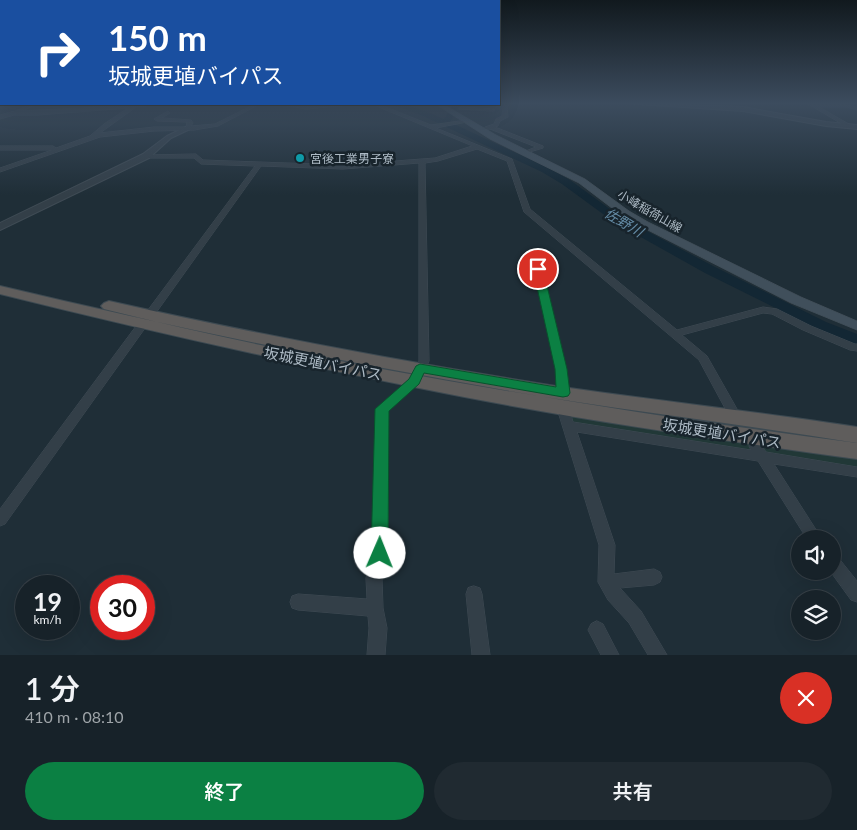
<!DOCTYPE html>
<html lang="ja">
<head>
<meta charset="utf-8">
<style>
	:root { --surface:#172229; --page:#202a31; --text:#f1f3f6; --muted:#9ea4a8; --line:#363f46; --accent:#0b8043 }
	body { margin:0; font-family:Lato,"Noto Sans JP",sans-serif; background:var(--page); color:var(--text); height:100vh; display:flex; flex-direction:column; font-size:19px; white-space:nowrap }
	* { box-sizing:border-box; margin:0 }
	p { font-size:16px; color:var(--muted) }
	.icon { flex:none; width:28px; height:28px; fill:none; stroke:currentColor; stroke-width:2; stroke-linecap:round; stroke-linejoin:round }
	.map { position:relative; height:655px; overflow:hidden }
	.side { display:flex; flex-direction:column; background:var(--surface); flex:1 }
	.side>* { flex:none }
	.top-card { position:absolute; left:0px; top:0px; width:500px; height:105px; box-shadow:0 5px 20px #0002,0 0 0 1px var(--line); background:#1a4fa0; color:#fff; overflow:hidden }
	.fabs { position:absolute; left:791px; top:530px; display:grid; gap:10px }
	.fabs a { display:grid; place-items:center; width:50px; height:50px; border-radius:50%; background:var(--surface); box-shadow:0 5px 20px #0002,0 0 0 1px var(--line); font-size:25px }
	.speed { position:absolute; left:15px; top:575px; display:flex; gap:10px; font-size:25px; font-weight:700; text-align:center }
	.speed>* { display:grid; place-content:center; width:65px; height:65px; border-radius:50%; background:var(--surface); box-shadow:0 5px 20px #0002,0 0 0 1px var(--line); line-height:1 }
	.speed small { font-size:12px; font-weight:400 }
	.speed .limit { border:8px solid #d22; background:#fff; color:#111 }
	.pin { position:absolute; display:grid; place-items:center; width:42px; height:42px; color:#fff; margin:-21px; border:2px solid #fff; border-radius:50%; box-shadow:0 1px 5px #0007 }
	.me { position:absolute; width:55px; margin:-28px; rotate:1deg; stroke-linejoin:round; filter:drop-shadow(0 0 4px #0008) }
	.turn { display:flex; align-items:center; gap:18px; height:105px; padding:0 25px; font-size:22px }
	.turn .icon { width:65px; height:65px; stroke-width:2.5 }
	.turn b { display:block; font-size:35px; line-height:42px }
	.round { display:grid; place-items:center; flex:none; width:52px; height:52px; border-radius:26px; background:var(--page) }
	.headline { display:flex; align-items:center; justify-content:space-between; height:85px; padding:0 25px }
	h1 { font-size:30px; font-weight:600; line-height:38px }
	.primary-button { display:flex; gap:10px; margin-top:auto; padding:10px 25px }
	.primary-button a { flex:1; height:58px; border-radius:30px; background:var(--accent); color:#fff; font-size:20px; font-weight:600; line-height:58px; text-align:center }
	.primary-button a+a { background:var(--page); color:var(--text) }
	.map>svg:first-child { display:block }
	.green { fill:#213837 }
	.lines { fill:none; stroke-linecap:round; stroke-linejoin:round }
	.river { fill:#132734; fill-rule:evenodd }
	.minor-casing { stroke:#3f4b54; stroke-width:1 }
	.tertiary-casing { stroke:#3f4b54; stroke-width:2 }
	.secondary-casing { stroke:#3f4b54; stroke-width:1 }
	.trunk-casing { stroke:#3d4a52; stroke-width:2 }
	.minor { fill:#333f48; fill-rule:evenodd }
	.tertiary { fill:#333f48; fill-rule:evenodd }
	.secondary { fill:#404f5b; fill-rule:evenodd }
	.trunk { fill:#5f5d5c; fill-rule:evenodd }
	.route { fill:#0b8043; stroke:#07532c }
	.culture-dot { fill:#0f9aa8; stroke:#18242c; stroke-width:2 }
	.labels { text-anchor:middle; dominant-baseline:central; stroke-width:5; stroke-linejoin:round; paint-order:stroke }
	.far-poi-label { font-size:12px; fill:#adbac5; stroke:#18242c; text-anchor:start }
	.far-street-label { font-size:12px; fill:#adbac5; stroke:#18242c }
	.far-water-label { font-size:14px; font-style:italic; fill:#648ba5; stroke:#18242c }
	.street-label { font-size:15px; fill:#adbac5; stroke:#18242c }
</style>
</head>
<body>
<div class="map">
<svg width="857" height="655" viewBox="0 0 857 655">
	<rect width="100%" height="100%" fill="#1f2e37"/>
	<path class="green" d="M574 414 749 443 752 448 749 450 581 425 573 421 571 417Z
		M761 445 857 457V468L767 453Z"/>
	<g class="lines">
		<path class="river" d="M390 104C409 103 427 112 444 119L454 104H460L450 122 548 168 570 180 622 218 715 267 826 322 857 334V345L816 328 705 273 614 222 562 184 542 172 421 115Z"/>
		<g class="minor-casing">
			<path id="minor" d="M506 103H511L507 107 508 117 500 121 498 126 495 127 543 146V148L523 154V152L536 147 490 129H485V127L494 124 496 119 502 116 503 107Z
				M807 103 847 105 857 107V110L847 107H819L854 127 849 128Z
				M32 104H37L22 111 159 104 136 107 100 133 154 127H186L187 122 157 121 154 119 168 111 170 113 162 118 191 120 193 123 191 126 215 124 255 104H260L218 126 194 130 154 131 100 137 0 172V168L52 150H0V146H53L56 148 90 136 104 124 128 108 38 115H14L0 119V115L15 111Z
				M277 104 307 107 360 104 307 109Z
				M372 104H378L431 125 467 120V122L436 128 512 159 530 209 677 330 763 307 777 309 811 326 855 344H857V351L850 350 803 330 772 314 763 313 682 335 707 356 737 409 735 412H727L699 360 524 212 507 161 477 149 438 161 425 163 429 361 418 384 388 410V553L382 578 383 608 387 628 385 655H367L369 628 368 616 298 610 292 608 290 602 292 596 298 594 367 599 366 578 372 553 376 409 410 379 419 361V163L343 169 261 166 5 524 0 526V509L255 166 201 164 194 158H146L144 157V155L196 154 203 160 343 165 435 158 472 146Z
				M461 107 493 109 495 110 493 111 459 109Z
				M538 266 542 269 566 369 571 415 573 422 751 450 749 446 750 443C759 440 762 446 766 452L857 467V477L774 464 822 539H807L758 461 577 432 615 545 614 574 654 569 660 572 662 577 660 582 654 585 620 588 641 611 667 655H648L629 623 608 600 598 582 599 545 559 415 556 369 534 269Z
				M832 554 837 556 857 581V602L851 600 830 571H832Z
				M474 586 480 588 482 594 490 655H472L466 594 468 588Z
				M597 621 603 624 619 655H601L588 630 591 624Z"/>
		</g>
		<g class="tertiary-casing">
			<path id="tertiary" d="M623 103 743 107 826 122 857 125V129L826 126 743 111Z
				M188 126 190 127V129L171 138 149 158 0 230V223L143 154 167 136Z"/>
		</g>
		<g class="secondary-casing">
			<path id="secondary" d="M436 104H443L496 135 585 179 629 211 648 222 801 297 857 321V330L791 303 640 226 621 215 579 183 490 139Z"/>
		</g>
		<g class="trunk-casing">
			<path id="trunk" d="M0 286C284 354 567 406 857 443V459C712 439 567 418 424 389 282 361 141 329 0 294Z
				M109 301C259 335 410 363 562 387 660 401 759 412 857 427V443C760 427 661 415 564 400 410 376 255 347 104 309L101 306 104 303Z"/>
		</g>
		<use href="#minor" class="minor"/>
		<use href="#tertiary" class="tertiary"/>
		<use href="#secondary" class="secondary"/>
		<use href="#trunk" class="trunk"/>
	</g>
	<linearGradient id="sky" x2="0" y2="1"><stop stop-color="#11191e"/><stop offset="0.53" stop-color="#3c4c5e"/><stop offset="1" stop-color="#3c4c5e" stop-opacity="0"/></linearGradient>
	<rect width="857" height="195" fill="url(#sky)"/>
	<path class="route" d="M538 266 543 269 567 369 570 393 568 396 563 397 424 373 419 384 389 411 388 553 386 559 380 561 373 559 371 553 375 409 409 379 416 366 420 364 556 387 555 369 533 269Z"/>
	<circle class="culture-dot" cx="300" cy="158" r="5"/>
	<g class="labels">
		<g class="far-poi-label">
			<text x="310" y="158">宮後工業男子寮</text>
		</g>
		<g class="far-street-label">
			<text transform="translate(650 211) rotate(30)">小峰稲荷山線</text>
		</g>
		<g class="far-water-label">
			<text transform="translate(624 222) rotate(31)">佐野川</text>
		</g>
		<g class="street-label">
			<text transform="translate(323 363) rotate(11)">坂城更埴バイパス</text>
			<text transform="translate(722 433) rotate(9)">坂城更埴バイパス</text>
		</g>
	</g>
</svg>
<div class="fabs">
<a><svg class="icon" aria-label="sound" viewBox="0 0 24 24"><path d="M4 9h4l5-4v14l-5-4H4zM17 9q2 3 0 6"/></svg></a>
<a><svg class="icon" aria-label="layers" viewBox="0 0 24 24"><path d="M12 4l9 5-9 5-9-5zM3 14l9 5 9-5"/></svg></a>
</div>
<div class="speed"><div>19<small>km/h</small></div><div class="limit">30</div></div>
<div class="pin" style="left:538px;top:269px;background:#d93025"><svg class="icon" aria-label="arrive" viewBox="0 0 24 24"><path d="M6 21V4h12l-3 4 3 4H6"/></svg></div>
<svg class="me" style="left:380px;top:553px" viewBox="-20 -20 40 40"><circle r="19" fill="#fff"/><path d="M0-13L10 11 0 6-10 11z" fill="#0b8043"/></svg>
<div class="top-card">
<div class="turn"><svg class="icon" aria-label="right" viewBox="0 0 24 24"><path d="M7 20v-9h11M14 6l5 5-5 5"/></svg><div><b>150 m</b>坂城更埴バイパス</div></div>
</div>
</div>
<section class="side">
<div class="headline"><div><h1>1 分</h1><p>410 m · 08:10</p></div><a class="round" style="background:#d93025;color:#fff"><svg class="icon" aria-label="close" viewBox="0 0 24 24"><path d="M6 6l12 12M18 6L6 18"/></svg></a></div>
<div class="primary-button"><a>終了</a><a>共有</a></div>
</section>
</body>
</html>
